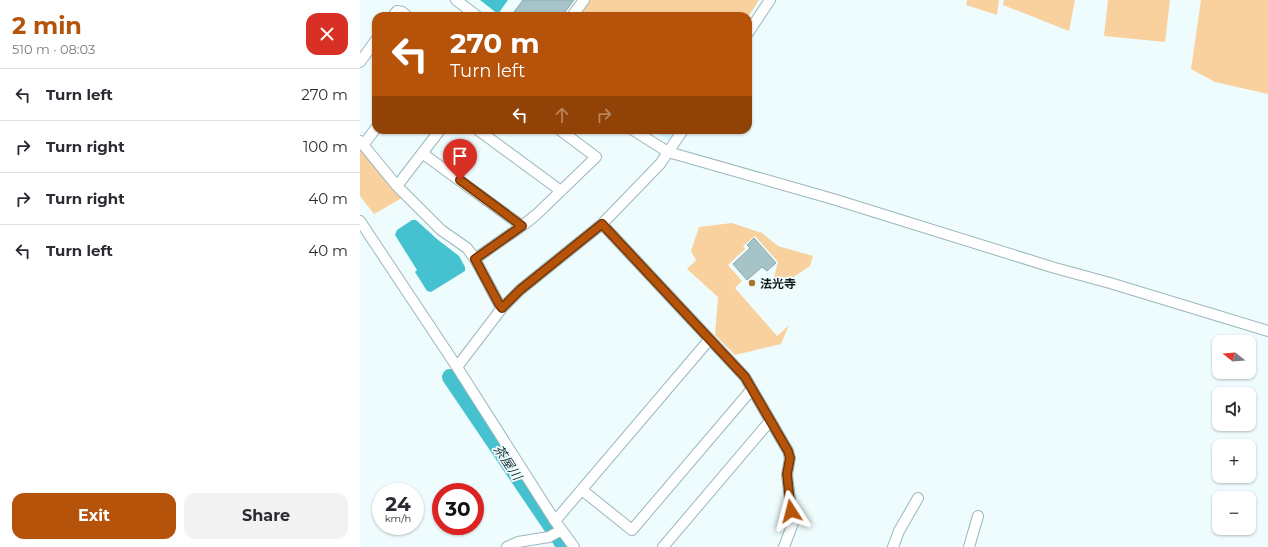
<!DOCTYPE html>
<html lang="en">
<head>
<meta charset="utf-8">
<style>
	:root { --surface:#fff; --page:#f2f2f3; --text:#2b2b33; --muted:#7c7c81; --line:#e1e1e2; --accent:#b45309 }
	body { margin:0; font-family:Montserrat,"Noto Sans JP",sans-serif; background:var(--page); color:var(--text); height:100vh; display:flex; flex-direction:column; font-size:15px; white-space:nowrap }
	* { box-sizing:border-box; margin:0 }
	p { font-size:13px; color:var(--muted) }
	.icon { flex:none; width:22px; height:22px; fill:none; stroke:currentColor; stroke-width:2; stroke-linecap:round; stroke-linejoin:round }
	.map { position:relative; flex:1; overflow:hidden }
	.drawer { display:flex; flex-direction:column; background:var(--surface); width:360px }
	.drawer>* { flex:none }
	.hud { position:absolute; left:12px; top:12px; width:380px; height:122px; border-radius:12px; box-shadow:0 1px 3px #0004; background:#b45309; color:#fff; overflow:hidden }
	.needle { width:26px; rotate:287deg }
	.fabs { position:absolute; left:852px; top:335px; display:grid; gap:8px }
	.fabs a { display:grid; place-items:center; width:44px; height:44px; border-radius:8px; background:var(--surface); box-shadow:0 1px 3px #0004; font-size:20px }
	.speed { position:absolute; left:12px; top:483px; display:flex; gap:8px; font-size:20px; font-weight:700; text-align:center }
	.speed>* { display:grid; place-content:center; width:52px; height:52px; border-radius:50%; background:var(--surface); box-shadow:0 1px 3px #0004; line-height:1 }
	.speed small { font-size:10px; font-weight:400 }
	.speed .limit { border:6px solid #d22; background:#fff; color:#111 }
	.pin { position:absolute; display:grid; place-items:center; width:34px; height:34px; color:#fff; margin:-41px -17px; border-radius:50% 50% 50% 0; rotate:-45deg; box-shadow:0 0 4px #0007 }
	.pin .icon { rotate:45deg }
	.me { position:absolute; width:44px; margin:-22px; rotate:351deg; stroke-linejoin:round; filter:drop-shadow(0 0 3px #0008) }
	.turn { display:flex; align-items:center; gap:14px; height:84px; padding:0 12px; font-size:18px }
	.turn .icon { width:52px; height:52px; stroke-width:2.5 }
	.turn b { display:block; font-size:28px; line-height:34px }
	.lanes { display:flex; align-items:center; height:38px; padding:0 12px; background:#0003; justify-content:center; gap:20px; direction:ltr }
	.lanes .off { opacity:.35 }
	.round { display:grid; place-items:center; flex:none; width:42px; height:42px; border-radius:12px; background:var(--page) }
	.head { display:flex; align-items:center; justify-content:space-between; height:68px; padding:0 12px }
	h1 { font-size:24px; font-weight:700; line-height:30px; color:var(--accent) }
	.primary-button { display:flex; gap:8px; margin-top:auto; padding:8px 12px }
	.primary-button a { flex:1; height:46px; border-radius:12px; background:var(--accent); color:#fff; font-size:16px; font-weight:700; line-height:46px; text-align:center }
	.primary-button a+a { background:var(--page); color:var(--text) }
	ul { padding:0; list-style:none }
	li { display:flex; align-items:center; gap:12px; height:52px; padding:0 12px; border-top:1px solid var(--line) }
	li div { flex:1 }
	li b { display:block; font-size:15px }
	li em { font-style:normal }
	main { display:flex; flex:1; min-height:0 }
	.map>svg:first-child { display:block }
	.built { fill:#d1f9ff }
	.green { fill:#f9d19e }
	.water { fill:#45c1cf }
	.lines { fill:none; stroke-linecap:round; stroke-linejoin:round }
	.river { stroke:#45c1cf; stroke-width:16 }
	.building { fill:#a6c3c7; stroke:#8ca9ad }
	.minor-casing { stroke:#9ab7bb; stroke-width:12 }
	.minor { stroke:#fff; stroke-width:10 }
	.route-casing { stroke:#753606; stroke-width:10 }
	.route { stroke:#b45309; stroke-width:7 }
	.poi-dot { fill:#a7752b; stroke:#effcfd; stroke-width:1.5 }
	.labels { text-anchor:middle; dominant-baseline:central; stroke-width:3.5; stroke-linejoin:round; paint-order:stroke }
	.poi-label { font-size:12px; font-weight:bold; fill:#0f1a1c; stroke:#effcfd; text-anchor:start }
	.water-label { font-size:13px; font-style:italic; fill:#1c3235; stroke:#effcfd }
</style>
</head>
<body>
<main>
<section class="drawer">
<div class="head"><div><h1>2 min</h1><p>510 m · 08:03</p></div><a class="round" style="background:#d93025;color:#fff"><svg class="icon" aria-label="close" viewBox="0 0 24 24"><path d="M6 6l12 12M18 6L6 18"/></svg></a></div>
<ul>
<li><svg class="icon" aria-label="left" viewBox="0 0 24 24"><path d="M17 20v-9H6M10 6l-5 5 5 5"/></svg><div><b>Turn left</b></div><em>270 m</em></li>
<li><svg class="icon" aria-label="right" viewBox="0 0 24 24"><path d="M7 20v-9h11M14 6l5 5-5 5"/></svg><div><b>Turn right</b></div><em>100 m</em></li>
<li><svg class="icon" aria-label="right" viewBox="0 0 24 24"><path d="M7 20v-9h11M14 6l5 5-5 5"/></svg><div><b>Turn right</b></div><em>40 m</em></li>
<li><svg class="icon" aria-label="left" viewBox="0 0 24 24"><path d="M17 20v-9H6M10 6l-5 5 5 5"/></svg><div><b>Turn left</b></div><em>40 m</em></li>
</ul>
<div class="primary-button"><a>Exit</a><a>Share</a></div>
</section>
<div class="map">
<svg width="908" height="547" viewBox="0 0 908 547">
	<rect width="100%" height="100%" fill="#effcfd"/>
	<path class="built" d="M289 130H316L309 140Z"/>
	<path class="green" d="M227 0H399L388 17 216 16Z
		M607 0H639L637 15 606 5Z
		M644 0H715L709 31 643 5Z
		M748 0H810L805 42 744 36Z
		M841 0H908V94L855 82 831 69Z
		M0 148 42 198 14 214 0 196Z
		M372 223 402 233 418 246 453 256 450 266 416 289 412 284 418 262 395 236 383 246 385 249 368 265 382 281 375 288 417 336 429 325 421 344 375 355 355 335 358 297 327 269 336 260 331 251 339 227Z"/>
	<path class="water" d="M120 0H148L138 14Z
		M52 220H56L77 239 99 256 105 267V271L71 292 67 291 55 272 57 270 35 235 37 230Z"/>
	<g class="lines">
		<path class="river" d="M90 377 205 547"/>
	</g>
	<path class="building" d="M163 0H214L202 16H151Z
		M394 238 416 263 407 271 402 267 387 280 373 264 390 248 387 245Z"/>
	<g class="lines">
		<g class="minor-casing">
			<path id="minor" d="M96 0 117 16
				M33 16 37 11 42 12 47 16
				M212 16 224 0
				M388 33 410 0
				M0 62 16 40
				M118 130 201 191
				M273 130 308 152 473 199 695 268 750 283 908 331
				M0 141 37 186 81 230 107 248 115 259 162 226 177 214 236 157 200 130
				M4 144 16 128
				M62 153 162 226
				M37 186 80 130
				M0 221 97 367 195 521 214 547
				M242 224 385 377 428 451 430 458 427 475 433 523 424 547
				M115 259 139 304 142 308
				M97 367 142 308 160 290 242 224 300 164 323 130
				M222 490 272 530 392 389
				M195 521 349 340
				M147 547 158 542 189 537 201 530
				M303 547 410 421
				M533 547 539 531 558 498
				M609 547 618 516"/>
		</g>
		<use href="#minor" class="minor"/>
	</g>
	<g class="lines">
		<g class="route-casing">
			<path id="route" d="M100 180 162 226 115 259 139 304 142 308 160 290 242 224 385 377 428 451 430 458 427 474 431 511"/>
		</g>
		<use href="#route" class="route"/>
	</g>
	<circle class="poi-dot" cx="392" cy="283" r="4"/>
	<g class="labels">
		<g class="poi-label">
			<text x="400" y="283">法光寺</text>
		</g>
		<g class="water-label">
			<text transform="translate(148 462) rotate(56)">茶屋川</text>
		</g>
	</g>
</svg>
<div class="fabs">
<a><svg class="needle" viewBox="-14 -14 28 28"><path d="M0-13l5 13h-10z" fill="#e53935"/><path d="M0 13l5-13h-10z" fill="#7c7c81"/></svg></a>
<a><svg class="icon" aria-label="sound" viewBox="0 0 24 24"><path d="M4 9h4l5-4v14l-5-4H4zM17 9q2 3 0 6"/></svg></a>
<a>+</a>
<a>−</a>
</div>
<div class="speed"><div>24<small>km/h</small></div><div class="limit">30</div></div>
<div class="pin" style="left:100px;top:180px;background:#d93025"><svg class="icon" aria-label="arrive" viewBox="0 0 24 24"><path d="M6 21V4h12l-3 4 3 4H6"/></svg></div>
<svg class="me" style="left:431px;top:511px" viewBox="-20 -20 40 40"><path d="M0-17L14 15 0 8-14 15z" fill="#b45309" stroke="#fff" stroke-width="4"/></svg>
<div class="hud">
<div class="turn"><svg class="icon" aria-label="left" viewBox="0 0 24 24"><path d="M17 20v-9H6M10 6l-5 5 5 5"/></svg><div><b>270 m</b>Turn left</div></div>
<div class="lanes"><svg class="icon" aria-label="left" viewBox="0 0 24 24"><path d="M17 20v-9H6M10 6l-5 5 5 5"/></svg><svg class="icon off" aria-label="ahead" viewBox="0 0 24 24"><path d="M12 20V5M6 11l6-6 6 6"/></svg><svg class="icon off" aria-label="right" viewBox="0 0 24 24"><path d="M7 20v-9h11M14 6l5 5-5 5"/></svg></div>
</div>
</div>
</main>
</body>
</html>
